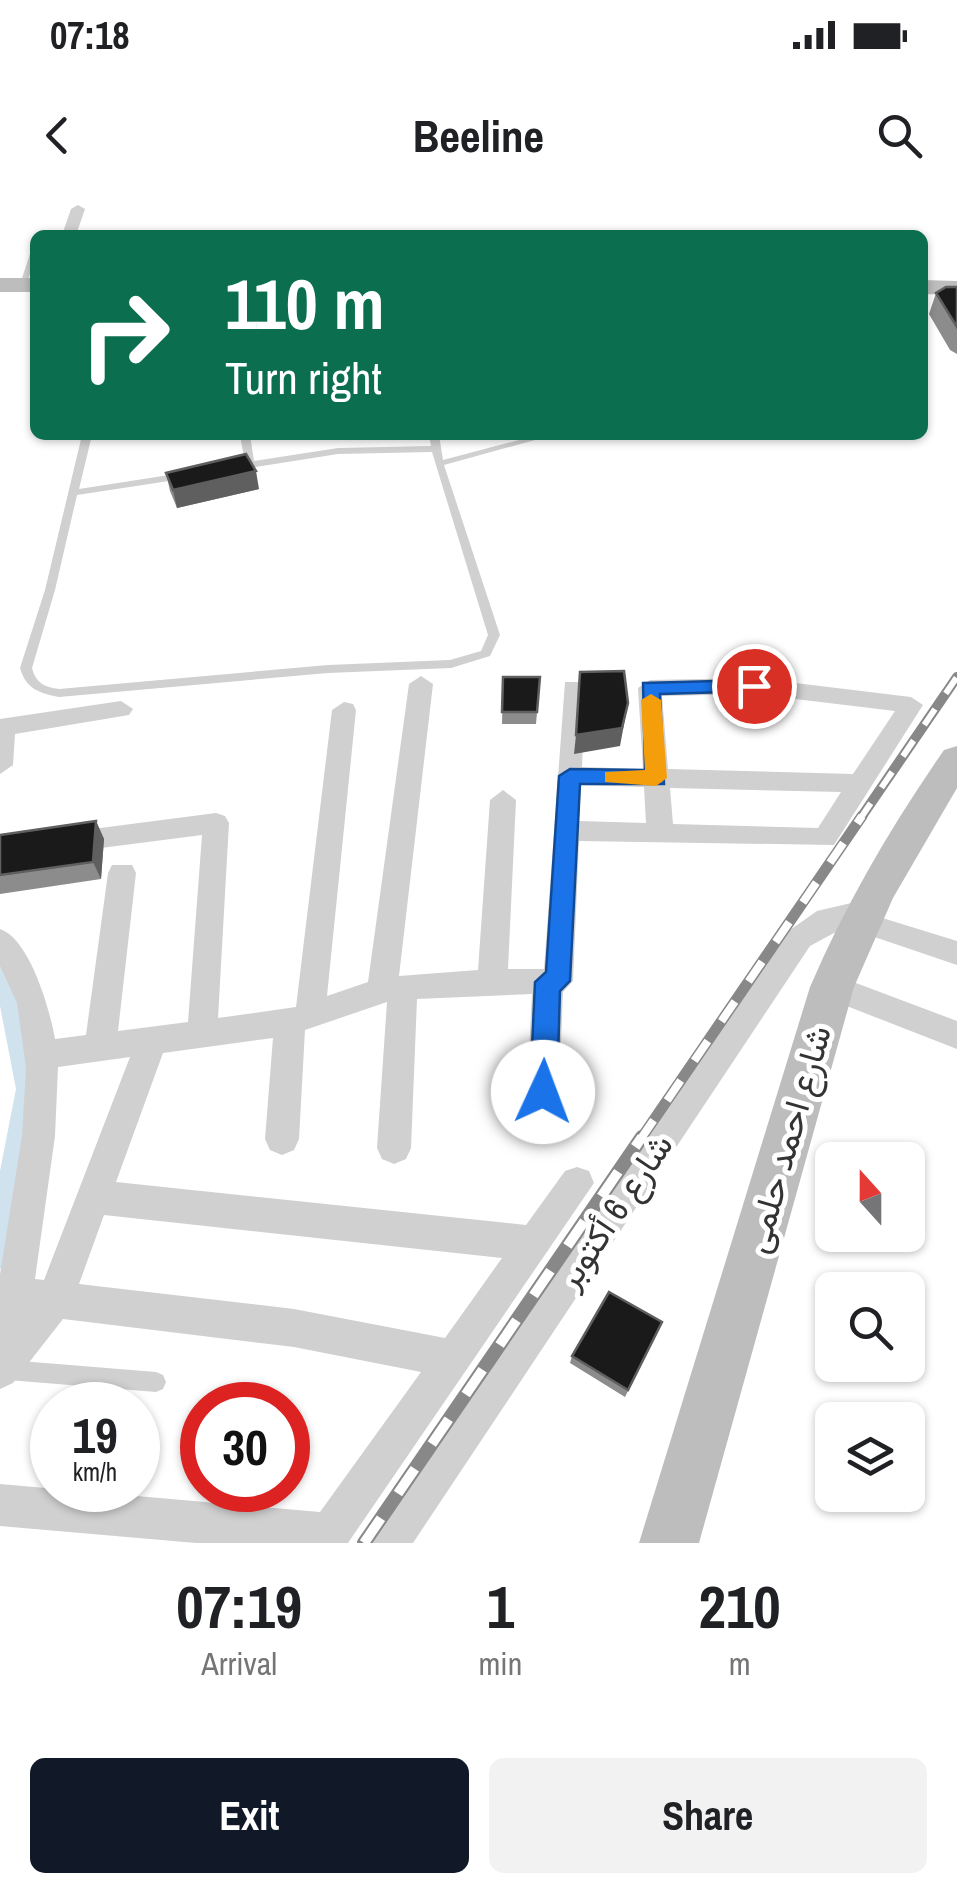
<!DOCTYPE html>
<html lang="en">
<head>
<meta charset="utf-8">
<style>
	:root { --surface:#fff; --page:#f2f2f2; --text:#202124; --muted:#757577; --accent:#111827 }
	body { margin:0; font-family:"Archivo Narrow",Vazirmatn,sans-serif; background:var(--page); color:var(--text); height:100vh; display:flex; flex-direction:column; font-size:38px; white-space:nowrap }
	* { box-sizing:border-box; margin:0 }
	p { font-size:32px; color:var(--muted) }
	.icon { flex:none; width:55px; height:55px; fill:none; stroke:currentColor; stroke-width:2; stroke-linecap:round; stroke-linejoin:round }
	.map { position:relative; height:1343px; overflow:hidden }
	.side { display:flex; flex-direction:column; background:var(--surface); flex:1 }
	.side>* { flex:none }
	.hud { position:absolute; left:30px; top:30px; width:898px; height:210px; border-radius:15px; box-shadow:0 2px 8px #0004; background:#0b6e4f; color:#fff; overflow:hidden }
	.needle { width:65px; rotate:339deg }
	.fabs { position:absolute; left:815px; top:942px; display:grid; gap:20px }
	.fabs a { display:grid; place-items:center; width:110px; height:110px; border-radius:15px; background:var(--surface); box-shadow:0 2px 8px #0004; font-size:50px }
	.speed { position:absolute; left:30px; top:1182px; display:flex; gap:20px; font-size:50px; font-weight:700; text-align:center }
	.speed>* { display:grid; place-content:center; width:130px; height:130px; border-radius:50%; background:var(--surface); box-shadow:0 2px 8px #0004; line-height:1 }
	.speed small { font-size:25px; font-weight:400 }
	.speed .limit { border:15px solid #d22; background:#fff; color:#111 }
	.pin { position:absolute; display:grid; place-items:center; width:85px; height:85px; color:#fff; margin:-42px; border:5px solid #fff; border-radius:50%; box-shadow:0 2px 10px #0007 }
	.me { position:absolute; width:110px; margin:-55px; rotate:2deg; stroke-linejoin:round; filter:drop-shadow(0 0 8px #0008) }
	.turn { display:flex; align-items:center; gap:35px; height:210px; padding:0 30px; font-size:45px }
	.turn .icon { width:130px; height:130px; stroke-width:2.5 }
	.turn b { display:block; font-size:70px; line-height:85px }
	.eta { display:flex; justify-content:space-evenly; align-items:center; height:170px; text-align:center }
	.eta b { font-size:60px; font-weight:800; line-height:70px }
	.button { display:flex; gap:20px; margin-top:auto; padding:20px 30px }
	.button a { flex:1; height:115px; border-radius:15px; background:var(--accent); color:#fff; font-size:40px; font-weight:800; line-height:115px; text-align:center }
	.button a+a { background:var(--page); color:var(--text) }
	.status { display:flex; justify-content:space-between; align-items:center; height:70px; padding:0 50px; background:var(--surface); direction:ltr }
	.status svg { height:28px; fill:currentColor }
	header { display:flex; justify-content:space-between; align-items:center; height:130px; padding:0 30px; background:var(--surface); font-size:45px; font-weight:800 }
	.map>svg:first-child { display:block }
	.lines { fill:none; stroke-linecap:round; stroke-linejoin:round }
	.canal { fill:#cfe2ee; fill-rule:evenodd }
	.service { fill:#d0d0d0; fill-rule:evenodd }
	.minor { fill:#d0d0d0; fill-rule:evenodd }
	.secondary { fill:#bdbdbd; fill-rule:evenodd }
	.rail-far2-casing { stroke:#888; stroke-width:10 }
	.rail-far1-casing { stroke:#888; stroke-width:11 }
	.rail-casing { stroke:#888; stroke-width:14 }
	.rail-far2 { stroke:#fff; stroke-width:6; stroke-dasharray:19; stroke-linecap:butt }
	.rail-far1 { stroke:#fff; stroke-width:8; stroke-dasharray:24; stroke-linecap:butt }
	.rail { stroke:#fff; stroke-width:10; stroke-dasharray:30; stroke-linecap:butt }
	.wall { fill:#8c8c8c }
	.shaded-wall { fill:#5f5f5f }
	.building { fill:#1a1a1a; stroke:#5f5f5f; stroke-width:2.5 }
	.route { fill:#1a73e8; stroke:#114b97; stroke-width:2.5 }
	.slow { fill:#f59e0b }
	.labels { text-anchor:middle; dominant-baseline:central; stroke-width:10; stroke-linejoin:round; paint-order:stroke }
	.near-street-label { font-size:35px; fill:#333; stroke:#fff }
</style>
</head>
<body>
<div class="status"><b>07:18</b><svg viewBox="0 0 49 12"><path d="M0 12V9h3v3zM5 12V6h3v6zM10 12V3h3v9zM15 12V0h3v12zM26 1h20v11H26zM47 4h2v5h-2z"/></svg></div>
<header><svg class="icon" aria-label="back" viewBox="0 0 24 24"><path d="M15 5l-7 7 7 7"/></svg>Beeline<svg class="icon" aria-label="search" viewBox="0 0 24 24"><circle cx="10" cy="10" r="6"/><path d="M15 15l6 6"/></svg></header>
<div class="map">
<svg width="957" height="1343" viewBox="0 0 957 1343">
	<rect width="100%" height="100%" fill="#fff"/>
	<g class="lines">
		<path class="canal" d="M0 766C26 775 47 865 45 892 42 945 26 1001 16 1053L11 1064 0 1069V971L16 889 0 806Z"/>
		<path class="service" d="M35 49V60L26 85 19 87 31 51Z
			M82 235H92L79 289 182 273 187 276 182 279 77 295 55 390 32 468C36 483 44 487 59 489L328 465 450 460 481 451 488 435 432 252 338 254 237 270 234 269V265L245 263 240 235H250L254 261 338 248 431 246 429 235H439L443 260 538 235H553L444 265 500 435 490 456 451 468 328 473 59 497C39 493 26 489 20 468L45 390Z
			M8 1160 156 1172 163 1175 166 1182 163 1189 156 1192 8 1180 0 1174 1 1163Z"/>
		<path class="minor" d="M78 5 85 9 76 35H62L71 9Z
			M421 476 433 484 399 776 478 770 490 600 503 590 516 600 508 769H544L565 482H581L585 488 582 567 643 569 638 488 650 480 754 478 911 497 923 505 834 645 579 641 573 781 563 792 559 893 554 903 543 908 532 903 527 893 532 794 417 799 411 948 406 959 394 964 382 959 377 948 387 802 305 830 299 939 294 950 282 955 270 950 265 939 273 838 163 853 116 982 526 1025 565 971 577 967 589 971 594 983 348 1343H196L0 1326V1284L320 1312 421 1172 294 1147 63 1119 13 1183 0 1189V1074L22 936 26 868 17 803 0 766V729C30 739 50 810 55 839L86 835 108 673 112 665H132L136 673 118 831 188 822 202 635 0 661V641L216 613 225 616 229 623 218 818 296 807 332 510 344 502 353 504 356 510 327 796 368 782 409 484ZM754 494 895 511 853 574 668 569 662 496ZM581 585 644 587 646 623 579 621ZM670 588 841 592 818 628 673 624ZM130 857 44 1080 35 1079 55 936 58 867ZM104 1015 502 1058 445 1138 294 1109 79 1084Z
			M121 501 133 509 129 515 15 534 13 565 0 574V519Z
			M864 700 874 703 876 716 957 741V765L845 727 810 746 413 1343H367L790 730 817 711Z
			M832 774 957 821V849L821 796 817 787 821 778Z"/>
		<path class="secondary" d="M0 78H35V92H0Z
			M922 80 957 81V95L922 94Z
			M957 546V588L893 698 854 787 699 1343H639L810 787C846 703 892 625 944 550Z"/>
		<g class="rail-far2-casing">
			<path id="rail-far2" d="M860 619 957 477"/>
		</g>
		<g class="rail-far1-casing">
			<path id="rail-far1" d="M640 940 862 616"/>
		</g>
		<g class="rail-casing">
			<path id="rail" d="M364 1343 642 937"/>
		</g>
		<use href="#rail-far2" class="rail-far2"/>
		<use href="#rail-far1" class="rail-far1"/>
		<use href="#rail" class="rail"/>
	</g>
	<path class="wall" d="M957 87V154L950 150 929 114 936 93Z
		M269 235H310V239H270Z
		M375 235H411L410 238 375 239Z
		M166 273 259 289 177 308 170 291Z
		M503 477H540L536 524H502Z
		M96 621 104 639 101 679 0 694V635Z
		M662 1122 625 1197 570 1163 572 1156Z"/>
	<path class="shaded-wall" d="M256 271 259 289 177 308 173 290Z
		M628 503 620 546 574 554 576 535Z
		M96 621 104 639 101 679 93 662Z"/>
	<path class="building" d="M946 87H957V127L936 93Z
		M246 254 256 271 173 290 166 273Z
		M624 471 628 503 622 528 576 535 580 472Z
		M503 477H540L537 512H502Z
		M96 621 93 662 0 675V635Z
		M609 1092 662 1122 628 1190 572 1156Z"/>
	<path class="route" d="M754 480 761 482V491L660 494 664 584H580L570 781 560 791 557 892 553 901 543 905 534 901 530 892 535 782 546 772 559 576 570 569 645 570 643 483Z"/>
	<path class="slow" d="M651 494 661 500 667 578 656 586 605 582V572L645 570 641 500Z"/>
	<g class="labels">
		<g class="near-street-label">
			<text transform="translate(787 939) rotate(-74)">شارع احمد حلمى</text>
			<text transform="translate(614 1011) rotate(-56)">شارع 6 أكتوبر</text>
		</g>
	</g>
</svg>
<div class="fabs">
<a><svg class="needle" viewBox="-14 -14 28 28"><path d="M0-13l5 13h-10z" fill="#e53935"/><path d="M0 13l5-13h-10z" fill="#757577"/></svg></a>
<a><svg class="icon" aria-label="search" viewBox="0 0 24 24"><circle cx="10" cy="10" r="6"/><path d="M15 15l6 6"/></svg></a>
<a><svg class="icon" aria-label="layers" viewBox="0 0 24 24"><path d="M12 4l9 5-9 5-9-5zM3 14l9 5 9-5"/></svg></a>
</div>
<div class="speed"><div>19<small>km/h</small></div><div class="limit">30</div></div>
<div class="pin" style="left:754px;top:486px;background:#d93025"><svg class="icon" aria-label="arrive" viewBox="0 0 24 24"><path d="M6 21V4h12l-3 4 3 4H6"/></svg></div>
<svg class="me" style="left:543px;top:892px" viewBox="-20 -20 40 40"><circle r="19" fill="#fff"/><path d="M0-13L10 11 0 6-10 11z" fill="#1a73e8"/></svg>
<div class="hud">
<div class="turn"><svg class="icon" aria-label="right" viewBox="0 0 24 24"><path d="M7 20v-9h11M14 6l5 5-5 5"/></svg><div><b>110 m</b>Turn right</div></div>
</div>
</div>
<section class="side">
<div class="eta">
<div><b>07:19</b><p>Arrival</p></div>
<div><b>1</b><p>min</p></div>
<div><b>210</b><p>m</p></div>
</div>
<div class="button"><a>Exit</a><a>Share</a></div>
</section>
</body>
</html>
